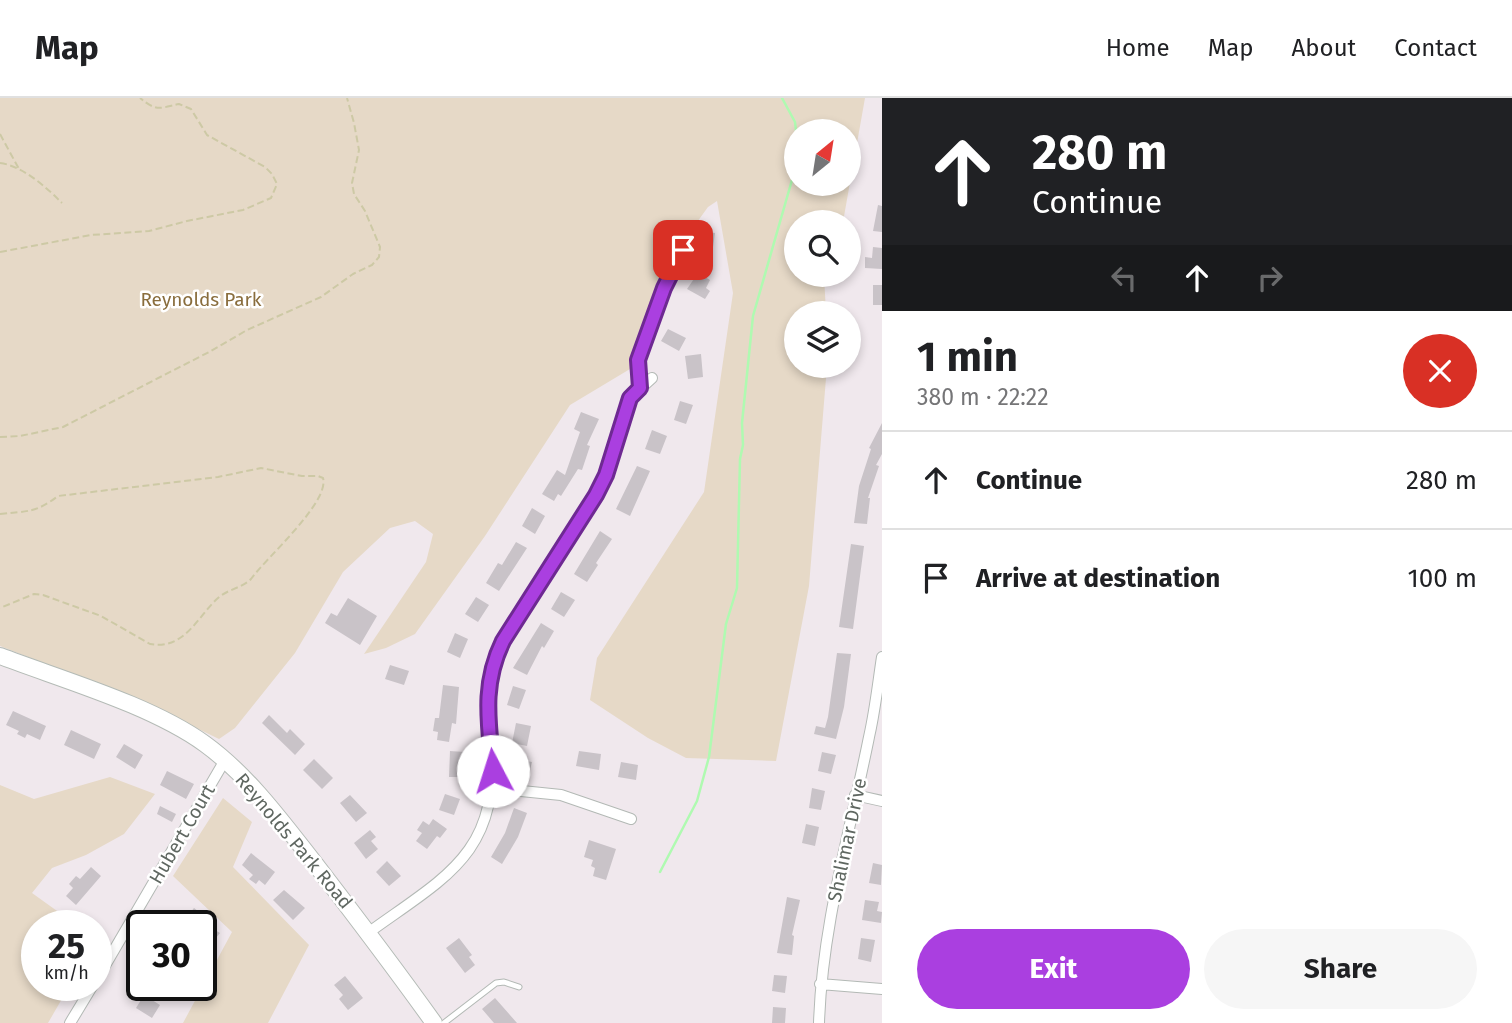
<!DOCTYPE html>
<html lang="en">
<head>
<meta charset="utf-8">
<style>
	:root { --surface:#fff; --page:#f6f6f6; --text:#202124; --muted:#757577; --line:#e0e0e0; --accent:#aa3fe0 }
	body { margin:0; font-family:"Fira Sans",sans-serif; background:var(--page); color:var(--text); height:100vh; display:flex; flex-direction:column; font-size:26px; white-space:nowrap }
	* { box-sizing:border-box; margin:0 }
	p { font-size:23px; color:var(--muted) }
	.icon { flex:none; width:38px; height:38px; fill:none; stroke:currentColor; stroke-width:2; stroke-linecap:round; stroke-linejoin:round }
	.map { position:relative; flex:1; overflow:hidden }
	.sheet { display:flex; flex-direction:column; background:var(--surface); width:630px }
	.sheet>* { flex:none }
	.top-card { background:#202124; color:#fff; overflow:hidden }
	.needle { width:46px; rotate:30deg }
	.fabs { position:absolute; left:784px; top:21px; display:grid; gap:14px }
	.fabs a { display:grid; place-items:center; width:77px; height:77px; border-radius:50%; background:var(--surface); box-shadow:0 4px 10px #0003; font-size:35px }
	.speed { position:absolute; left:21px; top:812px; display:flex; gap:14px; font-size:35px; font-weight:700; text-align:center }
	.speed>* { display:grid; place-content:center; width:91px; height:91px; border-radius:50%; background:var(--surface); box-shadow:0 4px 10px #0003; line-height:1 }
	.speed small { font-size:18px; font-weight:400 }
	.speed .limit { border:4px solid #111; border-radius:10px; background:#fff; color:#111 }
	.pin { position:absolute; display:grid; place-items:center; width:60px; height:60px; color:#fff; margin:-30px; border-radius:14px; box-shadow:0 4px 10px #0006 }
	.me { position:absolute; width:77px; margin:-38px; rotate:355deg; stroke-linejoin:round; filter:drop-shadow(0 0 5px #0008) }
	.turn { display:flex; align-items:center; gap:24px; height:147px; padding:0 35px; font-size:32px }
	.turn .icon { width:91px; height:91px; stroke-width:2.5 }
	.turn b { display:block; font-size:49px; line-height:60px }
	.lanes { display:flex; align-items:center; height:66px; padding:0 35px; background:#0003; justify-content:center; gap:35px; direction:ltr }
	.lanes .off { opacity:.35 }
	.round { display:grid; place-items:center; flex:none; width:74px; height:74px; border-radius:37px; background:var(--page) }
	.head { display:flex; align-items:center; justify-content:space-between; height:119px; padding:0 35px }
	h1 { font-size:42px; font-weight:700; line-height:52px }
	.action { display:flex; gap:14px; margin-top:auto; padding:14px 35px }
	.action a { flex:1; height:80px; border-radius:42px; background:var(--accent); color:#fff; font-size:28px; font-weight:700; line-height:80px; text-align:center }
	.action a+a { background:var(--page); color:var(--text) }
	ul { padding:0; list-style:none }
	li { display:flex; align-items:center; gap:21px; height:98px; padding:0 35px; border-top:2px solid var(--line) }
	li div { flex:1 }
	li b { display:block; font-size:26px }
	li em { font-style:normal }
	header { display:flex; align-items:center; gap:42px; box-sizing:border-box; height:98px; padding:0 35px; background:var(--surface); border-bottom:2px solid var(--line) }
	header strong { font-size:33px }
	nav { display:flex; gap:38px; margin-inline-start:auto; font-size:24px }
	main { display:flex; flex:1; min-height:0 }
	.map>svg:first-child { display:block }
	.green { fill:#e6d9c7; fill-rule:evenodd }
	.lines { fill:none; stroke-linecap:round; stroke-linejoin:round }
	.stream { stroke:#affab1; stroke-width:2.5 }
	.building { fill:#c9c3c8 }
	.service-casing { stroke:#b3b9b5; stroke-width:7 }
	.minor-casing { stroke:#b3b9b5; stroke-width:12 }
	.secondary-casing { stroke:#b4bbb6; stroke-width:18 }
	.path { stroke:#cdc9a5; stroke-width:2; stroke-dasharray:7 3.5; stroke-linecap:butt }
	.service { stroke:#fff; stroke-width:5 }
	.minor { stroke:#fff; stroke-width:10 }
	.secondary { stroke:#fff; stroke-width:16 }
	.route-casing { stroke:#6e2992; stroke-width:18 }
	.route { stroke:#aa3fe0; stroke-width:12 }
	.labels { text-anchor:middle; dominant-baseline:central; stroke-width:5; stroke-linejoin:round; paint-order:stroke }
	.park-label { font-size:19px; fill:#896d3d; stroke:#fff }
	.street-label { font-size:19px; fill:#5f6761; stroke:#fff }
</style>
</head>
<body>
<header>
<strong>Map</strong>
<nav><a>Home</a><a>Map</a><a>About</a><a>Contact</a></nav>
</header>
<main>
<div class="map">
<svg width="882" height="925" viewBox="0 0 882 925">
	<rect width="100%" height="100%" fill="#f0e8ed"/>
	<path class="green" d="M0 0H865L843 124H796V177H824L826 215H796V268H827L809 488 776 663 686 660 648 640 590 602 597 560 704 394 733 195 717 103 708 109 661 174 630 271 570 307 485 438 415 536 386 550 364 556 426 464 433 436 415 423 390 430 343 474 295 555 235 630 219 641 145 605 0 548ZM796 33H849V86H796Z
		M110 679 155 696 124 736 86 757 52 770 32 795 78 828H37V887H70L48 925H0V687L34 701Z
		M223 700 252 724 233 769 309 847 268 925H183L232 834 173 778Z"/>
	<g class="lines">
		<path class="stream" d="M782 0 795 24 796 33
			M660 774 697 703 709 659 726 526 737 490 740 361 743 347 742 325 753 218 796 68"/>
	</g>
	<path class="building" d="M878 107 882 108V134L873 133Z
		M700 133 715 135 712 156 697 154Z
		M873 149 882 150V171L865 170V159L872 160Z
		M698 175 710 182 706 190 710 193 705 201 687 191Z
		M873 187H882V207H873Z
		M668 231 686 240 679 253 661 243Z
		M701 256 703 279 688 281 685 258Z
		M680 303 693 307 686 326 674 322Z
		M581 314 599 321 587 347 590 348 582 372 578 371 561 398 558 396 554 403 542 396 557 372 565 377 580 334 574 331Z
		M882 325V356L876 367 879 368 868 400H870L867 426 854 425 859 388 871 351 869 350Z
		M652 332 667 338 660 356 645 351Z
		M637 368 650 373 630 418 616 411Z
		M532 410 545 418 535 436 522 428Z
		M600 433 612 441 596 465 598 467 587 484 574 476Z
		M516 444 527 450 499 493 486 485 498 465 502 467Z
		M851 446 864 448 853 531 839 529Z
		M561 494 575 502 564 519 551 511Z
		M476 499 489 507 478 524 465 516Z
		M348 500 377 518 360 547 325 525 331 515 337 518Z
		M541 525 554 533 544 550 542 548 527 577 513 570Z
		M455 535 468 541 460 560 447 554Z
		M837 555 851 556 844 609 836 641 814 636 816 628 825 630 828 619Z
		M390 567 409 573 404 587 385 581Z
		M443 587 459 589 456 626 452 625 449 644 437 642 438 634 433 633 435 620H439Z
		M513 588 526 592 519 611 507 607Z
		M13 613 46 628 40 642 27 636 25 640 17 636 19 633 6 627Z
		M269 617 287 635 290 631 305 646 295 657 262 625Z
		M516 625 531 628 527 648 512 645Z
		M71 632 101 646 94 661 64 647Z
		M124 646 143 657 135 671 116 659Z
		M450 653 465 654 462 679H449Z
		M579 653 601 656 599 672 576 668Z
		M822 654 836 657 831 676 818 673Z
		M314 661 333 680 322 691 303 672Z
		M517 661 532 664 527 684 512 681Z
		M621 664 638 667 636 682 618 679Z
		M167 673 194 686 186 701 160 687Z
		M812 690 825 693 821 712 809 710Z
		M445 696 460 701 454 717 439 712Z
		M350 697 367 715 356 724 340 705Z
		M160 708 176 716 172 724 157 716Z
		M514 710 527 715 518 739 502 766 491 759 505 735Z
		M433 721 447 731 440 740 437 738 427 751 416 743 422 735 417 732 423 723 429 727Z
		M806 726 819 729 815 748 802 745Z
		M370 732 376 739 371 743 378 751 366 761 354 745Z
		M589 742 616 751 606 782 593 778 595 770 591 768 593 762 584 759Z
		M251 755 275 774 265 787 259 782 256 786 249 781 253 777 242 767Z
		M387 763 401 778 389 788 376 774Z
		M873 765 882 767 881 787 869 785Z
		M91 769 101 778 76 807 66 798 73 790 69 786 76 778 80 781Z
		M284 792 305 810 293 822 273 802Z
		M787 799 800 802 792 837 794 838 792 857 777 855Z
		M865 802 879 804 877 813 882 814 881 825 862 822Z
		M194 810 217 828 215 832 220 835 211 846 206 843 201 849V828H196L186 820Z
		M459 840 472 857 469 859 475 867 465 875 446 850Z
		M861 840 875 842 871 864 858 861Z
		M774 877 787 878 785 895 772 893Z
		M345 878 363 900 348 912 339 901 343 897 334 887Z
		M144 897 160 907 152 920 136 910Z
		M495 900 517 925H494L482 911Z
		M773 909 786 910 785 925H772Z"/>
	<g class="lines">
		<g class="service-casing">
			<path id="service" d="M640 291 638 262 664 190 683 152
				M444 925 496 885 504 884 519 889"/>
		</g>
		<g class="minor-casing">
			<path id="minor" d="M492 690 561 697 631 721
				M855 697 882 703
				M368 835C445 779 500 756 491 648 487 610 486 578 503 543L606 377 630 300 652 280
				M96 883 225 662
				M820 886 882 891
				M70 925 93 887
				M819 925C822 828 850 734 869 639 875 613 878 585 882 559"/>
		</g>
		<g class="secondary-casing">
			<path id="secondary" d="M0 558C63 582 151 607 205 646 249 678 283 725 316 767 356 819 396 872 434 925"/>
		</g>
		<path class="path" d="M0 36 19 71
			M0 65C23 68 46 89 62 105
			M0 154 91 137 149 133 187 123 243 112 271 100 277 86 272 76 265 69 207 37 191 11 179 6C160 10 157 14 140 0
			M0 339 20 338 63 329 209 254 247 232 321 199 353 176 372 167 379 159 380 149 365 113 354 96 352 85 359 52 354 25 347 0
			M0 416C27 413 36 415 58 398L218 379 261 370 302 378H318L323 380C330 404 266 460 251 481 242 490 228 491 218 500 197 519 185 552 150 546L101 518 43 497 34 496 0 510"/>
		<use href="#service" class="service"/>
		<use href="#minor" class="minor"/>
		<use href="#secondary" class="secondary"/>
	</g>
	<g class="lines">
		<g class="route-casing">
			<path id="route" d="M493 673C489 626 481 588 503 543L596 397 606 377 630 300 640 290 638 262 664 190 683 152"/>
		</g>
		<use href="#route" class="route"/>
	</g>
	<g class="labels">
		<g class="park-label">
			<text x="201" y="201">Reynolds Park</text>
		</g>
		<g class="street-label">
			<text transform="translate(182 736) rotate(-60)">Hubert Court</text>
			<text transform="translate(847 742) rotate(-78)">Shalimar Drive</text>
			<text transform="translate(294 743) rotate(50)">Reynolds Park Road</text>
		</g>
	</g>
</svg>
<div class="fabs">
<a><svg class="needle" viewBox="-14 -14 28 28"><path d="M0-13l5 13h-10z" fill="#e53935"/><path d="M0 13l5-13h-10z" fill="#757577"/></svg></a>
<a><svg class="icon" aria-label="search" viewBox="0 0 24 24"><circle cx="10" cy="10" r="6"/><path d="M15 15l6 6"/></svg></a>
<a><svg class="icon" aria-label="layers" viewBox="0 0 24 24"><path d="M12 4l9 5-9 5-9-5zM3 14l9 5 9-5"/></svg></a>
</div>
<div class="speed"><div>25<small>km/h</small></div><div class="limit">30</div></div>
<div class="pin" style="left:683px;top:152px;background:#d93025"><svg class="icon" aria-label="arrive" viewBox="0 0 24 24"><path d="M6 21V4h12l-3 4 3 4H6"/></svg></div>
<svg class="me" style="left:493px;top:673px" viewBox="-20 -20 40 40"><circle r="19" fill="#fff"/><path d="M0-13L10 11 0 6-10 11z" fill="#aa3fe0"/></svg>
</div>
<section class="sheet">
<div class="top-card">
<div class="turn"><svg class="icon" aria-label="ahead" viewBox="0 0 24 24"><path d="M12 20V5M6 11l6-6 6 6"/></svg><div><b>280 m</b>Continue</div></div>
<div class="lanes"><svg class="icon off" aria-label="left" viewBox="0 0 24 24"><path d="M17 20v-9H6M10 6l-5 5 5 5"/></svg><svg class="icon" aria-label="ahead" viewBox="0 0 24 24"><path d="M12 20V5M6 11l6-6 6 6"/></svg><svg class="icon off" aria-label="right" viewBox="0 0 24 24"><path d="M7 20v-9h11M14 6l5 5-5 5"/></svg></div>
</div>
<div class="head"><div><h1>1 min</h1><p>380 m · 22:22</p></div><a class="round" style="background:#d93025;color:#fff"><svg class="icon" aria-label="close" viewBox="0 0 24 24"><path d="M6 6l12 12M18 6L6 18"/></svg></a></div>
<ul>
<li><svg class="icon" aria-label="ahead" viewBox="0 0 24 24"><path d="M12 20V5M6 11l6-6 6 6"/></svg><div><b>Continue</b></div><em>280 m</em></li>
<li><svg class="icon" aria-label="arrive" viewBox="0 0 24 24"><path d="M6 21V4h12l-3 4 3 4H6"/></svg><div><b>Arrive at destination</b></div><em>100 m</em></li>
</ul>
<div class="action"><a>Exit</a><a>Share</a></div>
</section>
</main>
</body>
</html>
